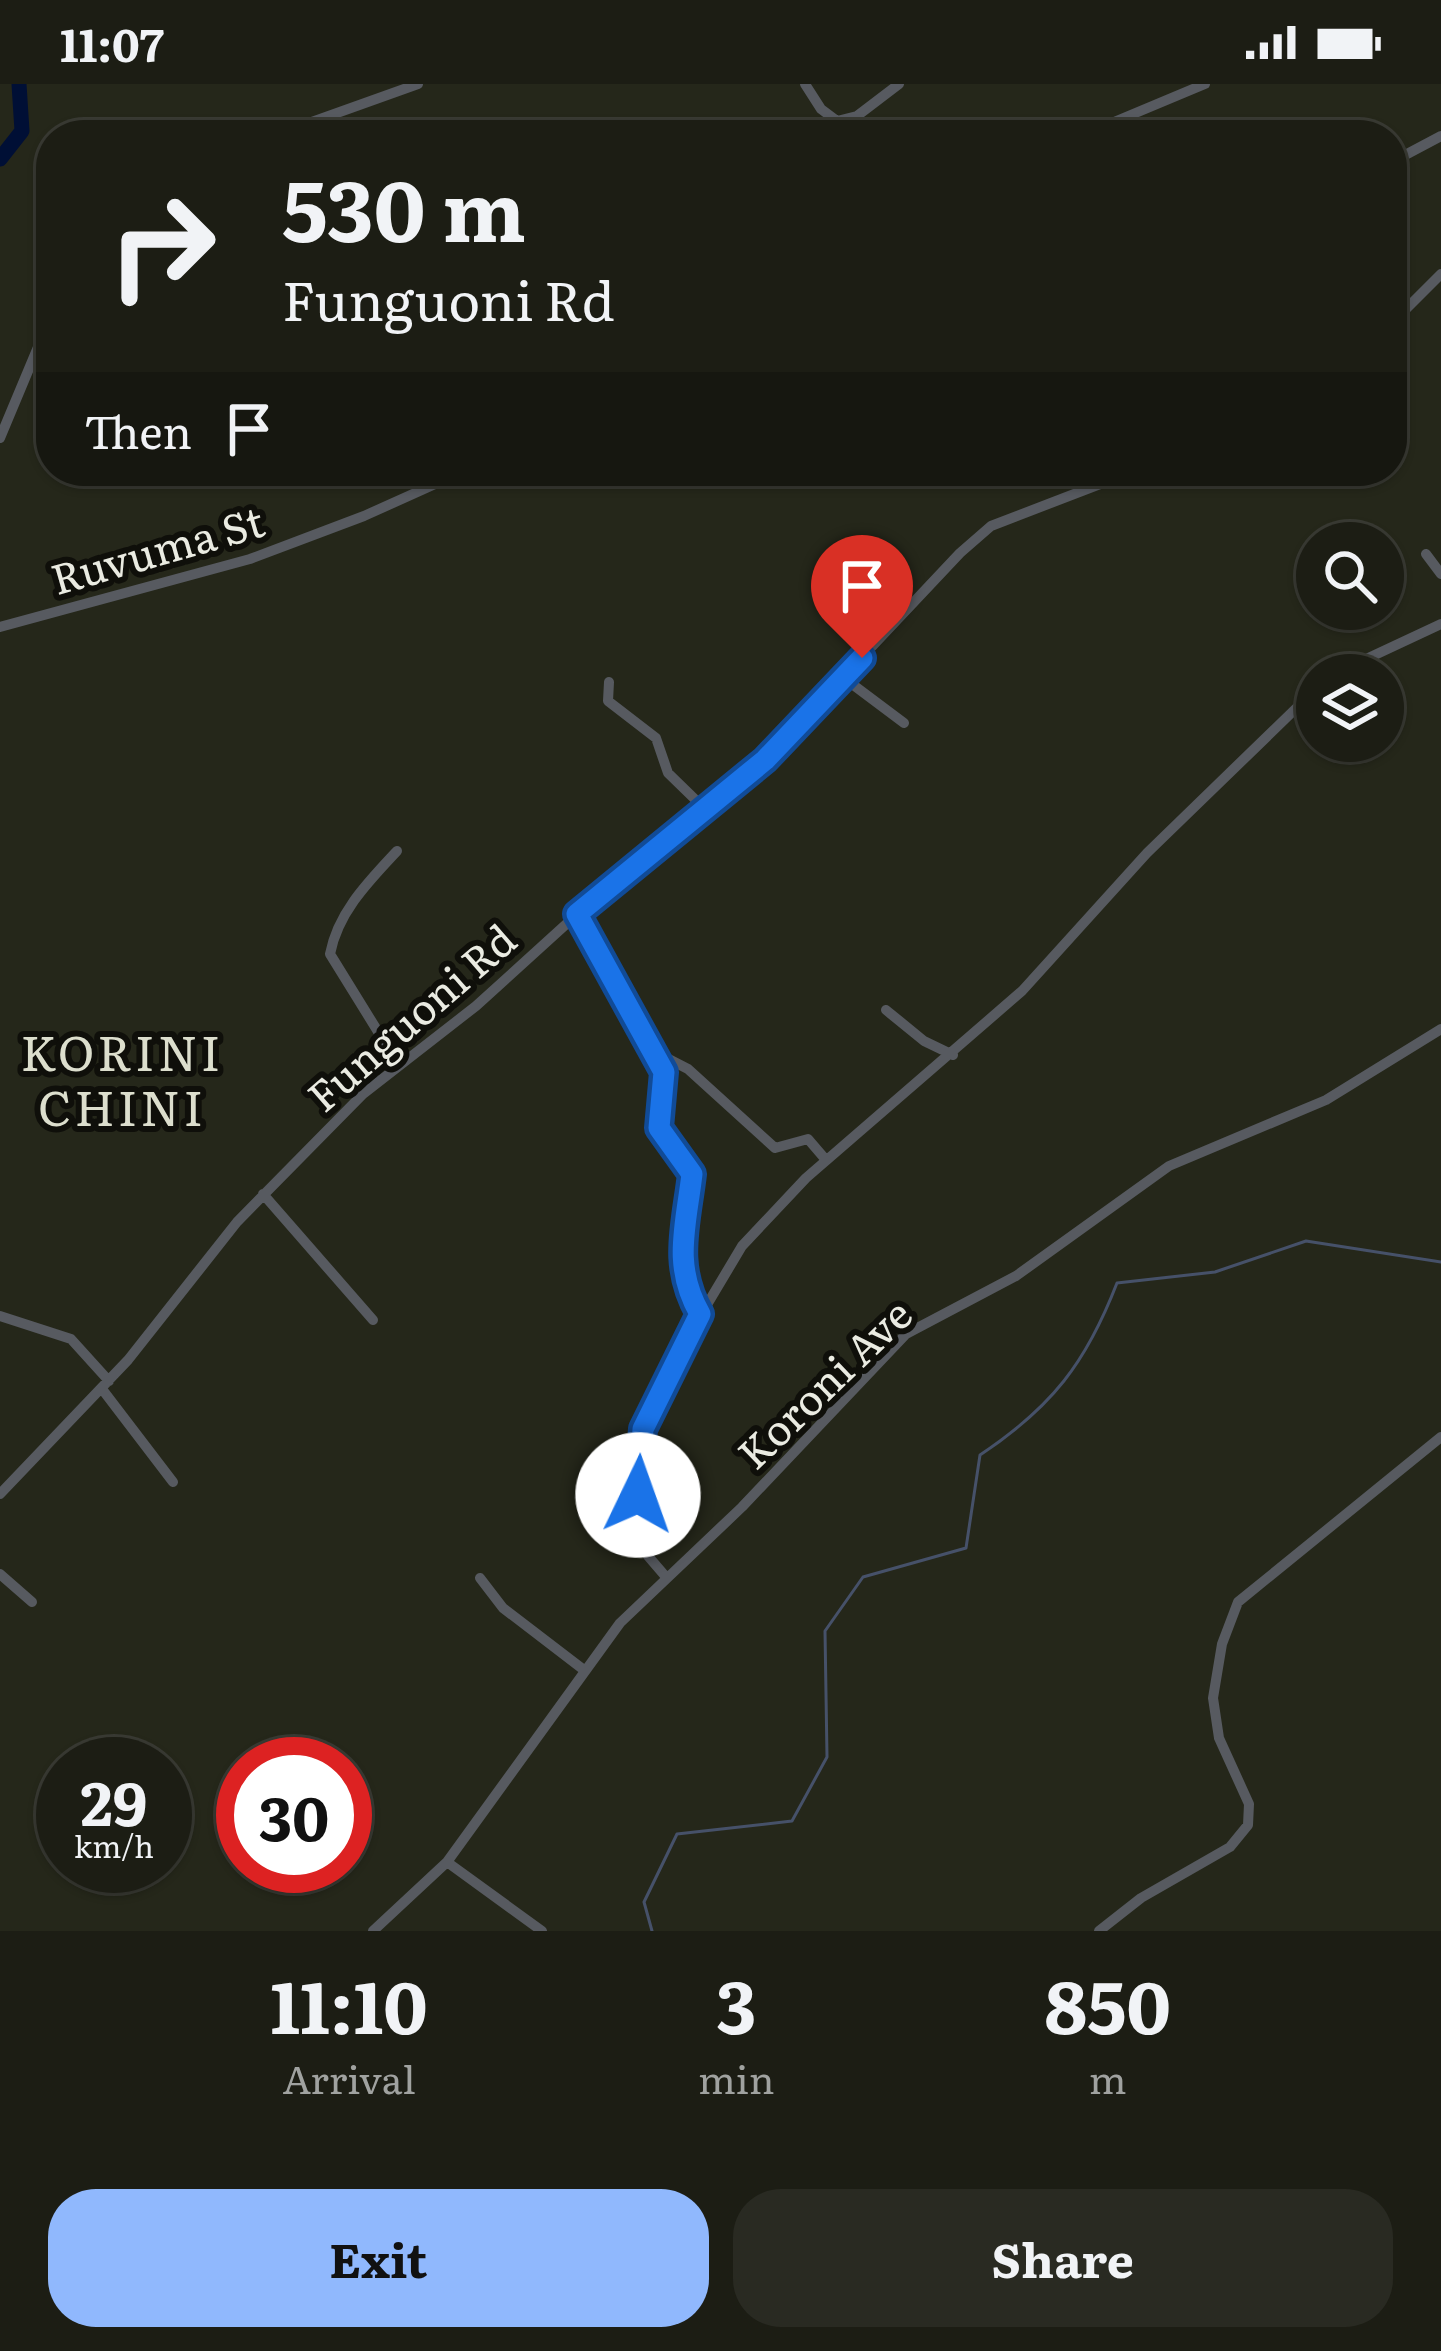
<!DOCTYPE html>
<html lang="en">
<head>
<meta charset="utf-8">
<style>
	:root { --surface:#1c1d14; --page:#292a22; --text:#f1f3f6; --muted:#a0a2a0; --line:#3a3b34; --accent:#90b8fd }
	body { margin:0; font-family:Literata,serif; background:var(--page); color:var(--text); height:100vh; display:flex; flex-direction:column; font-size:45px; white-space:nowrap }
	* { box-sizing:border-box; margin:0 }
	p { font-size:39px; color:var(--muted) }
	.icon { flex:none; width:66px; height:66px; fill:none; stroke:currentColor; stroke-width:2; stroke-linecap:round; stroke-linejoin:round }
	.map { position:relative; height:1847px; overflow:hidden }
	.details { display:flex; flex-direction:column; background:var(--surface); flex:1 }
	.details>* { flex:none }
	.hud { position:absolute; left:36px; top:36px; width:1371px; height:366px; border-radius:48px; box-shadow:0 3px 9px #0004,0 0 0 3px var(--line); background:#1c1d14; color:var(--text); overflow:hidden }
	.buttons { position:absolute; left:1296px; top:438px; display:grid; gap:24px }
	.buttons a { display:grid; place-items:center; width:108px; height:108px; border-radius:50%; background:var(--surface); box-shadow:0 3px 9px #0004,0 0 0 3px var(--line); font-size:60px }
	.speed { position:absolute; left:36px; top:1653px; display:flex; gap:24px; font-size:60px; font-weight:700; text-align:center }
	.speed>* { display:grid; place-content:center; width:156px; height:156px; border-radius:50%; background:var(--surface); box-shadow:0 3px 9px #0004,0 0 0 3px var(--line); line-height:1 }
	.speed small { font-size:30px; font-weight:400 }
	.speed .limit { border:18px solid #d22; background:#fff; color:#111 }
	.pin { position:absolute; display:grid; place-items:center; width:102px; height:102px; color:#fff; margin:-123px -51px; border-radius:50% 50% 50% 0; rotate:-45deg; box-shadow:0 0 12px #0007 }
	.pin .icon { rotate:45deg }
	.me { position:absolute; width:132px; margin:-66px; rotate:3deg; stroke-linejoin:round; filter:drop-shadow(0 0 9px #0008) }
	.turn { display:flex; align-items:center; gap:42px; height:252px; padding:0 48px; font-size:54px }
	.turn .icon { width:156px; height:156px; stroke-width:2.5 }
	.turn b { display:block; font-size:84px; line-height:102px }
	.then { display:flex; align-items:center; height:114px; padding:0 48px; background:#0003; gap:24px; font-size:45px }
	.eta { display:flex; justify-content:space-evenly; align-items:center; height:204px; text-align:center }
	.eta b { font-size:72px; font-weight:700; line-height:84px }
	.cta { display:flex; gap:24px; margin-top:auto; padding:24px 48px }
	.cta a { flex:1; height:138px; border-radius:48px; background:var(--accent); color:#111; font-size:48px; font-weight:700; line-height:138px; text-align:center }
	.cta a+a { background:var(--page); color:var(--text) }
	.status { display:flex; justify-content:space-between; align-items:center; height:84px; padding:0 60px; background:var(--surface); direction:ltr }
	.status svg { height:33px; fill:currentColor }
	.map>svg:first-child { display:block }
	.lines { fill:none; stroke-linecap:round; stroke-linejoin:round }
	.stream { stroke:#465169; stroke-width:3 }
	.river { stroke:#000f35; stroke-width:15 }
	.minor { stroke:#575a60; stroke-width:10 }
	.route-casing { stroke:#114b97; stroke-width:30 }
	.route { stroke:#1a73e8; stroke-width:21 }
	.labels { text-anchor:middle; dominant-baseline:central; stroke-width:12; stroke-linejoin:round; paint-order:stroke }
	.street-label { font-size:42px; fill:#eaebe2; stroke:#0f0f0a }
	.quarter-label { font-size:48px; letter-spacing:3px; fill:#dcdecd; stroke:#0f0f0a }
</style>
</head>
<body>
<div class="status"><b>11:07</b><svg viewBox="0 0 49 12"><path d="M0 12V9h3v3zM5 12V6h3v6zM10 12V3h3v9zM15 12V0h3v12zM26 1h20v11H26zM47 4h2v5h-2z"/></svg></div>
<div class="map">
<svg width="1441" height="1847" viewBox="0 0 1441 1847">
	<rect width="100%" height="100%" fill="#25271a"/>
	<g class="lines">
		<path class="stream" d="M652 1847 644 1818 677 1750 792 1737 827 1673 825 1547 863 1493 966 1464 980 1371C1052 1323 1086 1279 1117 1199L1215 1188 1306 1157 1441 1178"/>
		<path class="river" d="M0 75 22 47 19 0"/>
		<path class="minor" d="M805 0 821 25 837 37 857 32 899 0
			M245 51 295 44 418 0
			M1083 51 1205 0
			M1392 78 1441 52
			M1392 239 1441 190
			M0 354 41 256 51 153
			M1426 470 1441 490
			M0 543 250 475 364 432 464 387
			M1332 591 1441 540
			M844 594 904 639
			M609 598 608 617 656 654 668 689 706 726
			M397 767C369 797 338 828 330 870L398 980
			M577 830 664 988 658 1040 691 1086 681 1176 684 1199 700 1230
			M886 926 924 957 953 971
			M655 968 688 985 775 1064 808 1055 826 1076
			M263 1110 373 1236
			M0 1232 71 1255 109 1297
			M102 1305 173 1398
			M0 1410 128 1276 237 1138 363 1010 476 922 606 804 765 676 960 469 991 442 1134 387
			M0 1490 32 1518
			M666 1493 648 1472 644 1456 638 1411 643 1345 680 1266 742 1162 806 1094 1022 907 1147 769 1317 604
			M480 1494 503 1524 584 1586
			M447 1778 542 1847
			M373 1847 447 1778 620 1539 742 1423 906 1250 1016 1192 1169 1082 1326 1016 1441 945
			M1099 1847 1141 1814 1230 1763 1248 1741 1249 1720 1219 1654 1213 1614 1222 1560 1238 1518 1441 1353"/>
	</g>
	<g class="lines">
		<g class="route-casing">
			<path id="route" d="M638 1411 643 1345 700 1230C672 1181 686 1142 692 1090L659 1044 664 988 577 830 765 676 862 574"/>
		</g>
		<use href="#route" class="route"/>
	</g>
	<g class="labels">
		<g class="street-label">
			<text transform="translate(157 464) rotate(-16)">Ruvuma St</text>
			<text transform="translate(410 932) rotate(-41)">Funguoni Rd</text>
			<text transform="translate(823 1298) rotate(-44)">Koroni Ave</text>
		</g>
		<g class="quarter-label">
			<text x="122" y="966">KORINI<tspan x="122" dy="55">CHINI</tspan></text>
		</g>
	</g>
</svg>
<div class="buttons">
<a><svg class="icon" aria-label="search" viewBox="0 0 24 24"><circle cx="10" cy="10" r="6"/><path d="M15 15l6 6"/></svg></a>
<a><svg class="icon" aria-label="layers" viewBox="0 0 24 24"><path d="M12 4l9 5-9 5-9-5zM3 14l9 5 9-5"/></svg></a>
</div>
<div class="speed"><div>29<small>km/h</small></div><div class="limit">30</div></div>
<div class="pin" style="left:862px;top:574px;background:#d93025"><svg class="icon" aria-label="arrive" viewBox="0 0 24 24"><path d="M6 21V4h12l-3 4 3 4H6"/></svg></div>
<svg class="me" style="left:638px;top:1411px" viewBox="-20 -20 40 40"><circle r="19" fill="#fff"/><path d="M0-13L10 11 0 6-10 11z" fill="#1a73e8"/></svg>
<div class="hud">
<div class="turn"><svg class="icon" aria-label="right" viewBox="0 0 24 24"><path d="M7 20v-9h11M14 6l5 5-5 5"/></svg><div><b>530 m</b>Funguoni Rd</div></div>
<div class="then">Then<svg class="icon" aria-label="arrive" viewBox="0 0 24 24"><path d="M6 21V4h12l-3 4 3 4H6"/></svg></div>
</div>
</div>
<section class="details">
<div class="eta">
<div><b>11:10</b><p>Arrival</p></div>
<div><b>3</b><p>min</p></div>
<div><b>850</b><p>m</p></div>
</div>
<div class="cta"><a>Exit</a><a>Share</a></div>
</section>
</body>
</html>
